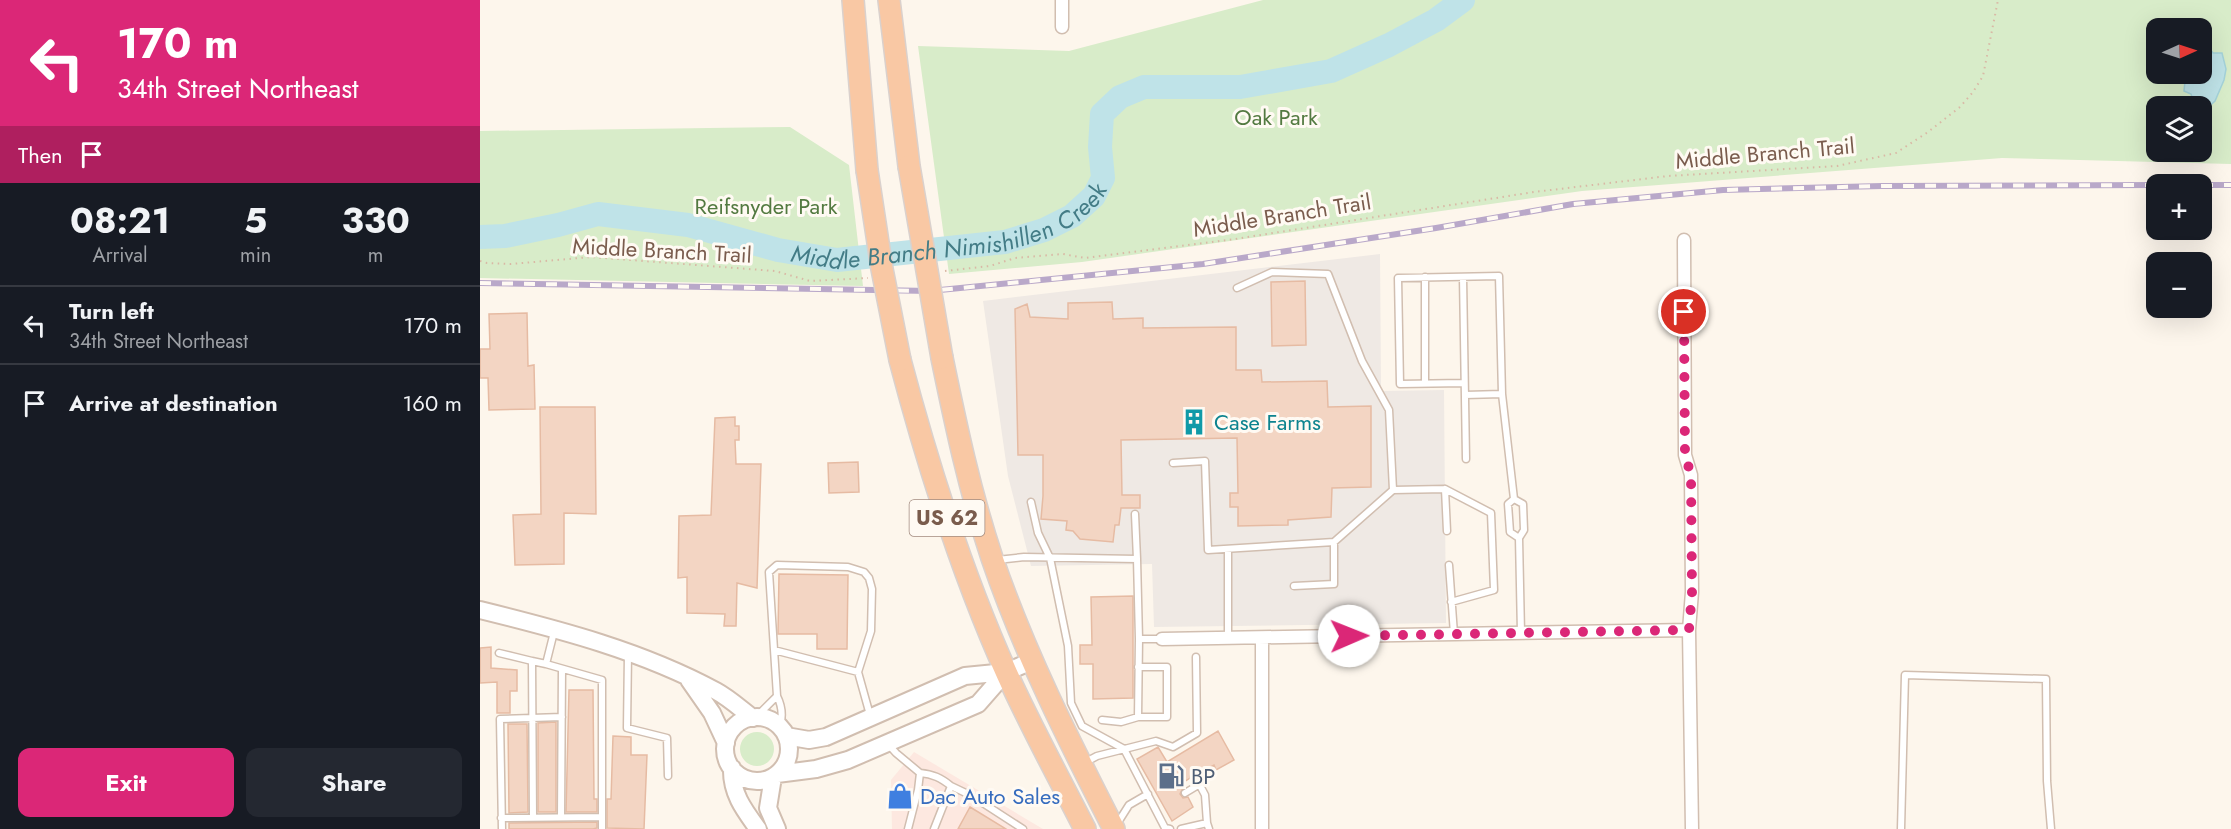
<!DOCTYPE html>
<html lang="en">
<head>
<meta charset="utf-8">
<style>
	:root { --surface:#171b24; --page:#242831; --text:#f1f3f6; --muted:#9ea1a6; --line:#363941; --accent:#db2777 }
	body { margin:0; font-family:Jost,sans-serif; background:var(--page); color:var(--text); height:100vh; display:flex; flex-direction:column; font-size:22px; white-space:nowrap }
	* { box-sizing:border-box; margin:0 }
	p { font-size:20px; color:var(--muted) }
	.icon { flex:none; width:33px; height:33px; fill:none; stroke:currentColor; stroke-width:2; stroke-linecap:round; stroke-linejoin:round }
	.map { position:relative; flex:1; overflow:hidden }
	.side { display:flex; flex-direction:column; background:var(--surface); width:480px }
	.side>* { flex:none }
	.hud { background:#db2777; color:#fff; overflow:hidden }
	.needle { width:39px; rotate:87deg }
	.tools { position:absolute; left:1666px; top:18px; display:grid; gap:12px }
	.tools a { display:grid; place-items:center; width:66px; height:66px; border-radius:12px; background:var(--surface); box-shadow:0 6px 24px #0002; font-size:30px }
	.pin { position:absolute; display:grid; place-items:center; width:51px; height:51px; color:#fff; margin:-26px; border:3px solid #fff; border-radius:50%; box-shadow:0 2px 6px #0007 }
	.me { position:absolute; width:66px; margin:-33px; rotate:89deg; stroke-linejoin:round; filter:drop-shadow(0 0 4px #0008) }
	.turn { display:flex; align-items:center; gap:21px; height:126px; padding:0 18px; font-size:27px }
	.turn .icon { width:78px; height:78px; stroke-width:2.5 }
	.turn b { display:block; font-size:42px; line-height:51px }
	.then { display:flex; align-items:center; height:57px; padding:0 18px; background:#0003; gap:12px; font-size:22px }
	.eta { display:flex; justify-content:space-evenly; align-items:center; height:102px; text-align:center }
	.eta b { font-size:36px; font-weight:700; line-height:42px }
	.button { display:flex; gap:12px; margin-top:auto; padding:12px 18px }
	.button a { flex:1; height:69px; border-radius:12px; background:var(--accent); color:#fff; font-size:24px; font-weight:700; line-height:69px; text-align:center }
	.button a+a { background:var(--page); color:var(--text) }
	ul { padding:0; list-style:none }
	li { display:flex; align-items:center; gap:18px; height:78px; padding:0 18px; border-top:2px solid var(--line) }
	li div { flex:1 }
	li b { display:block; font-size:22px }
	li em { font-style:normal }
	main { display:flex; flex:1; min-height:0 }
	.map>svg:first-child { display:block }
	.commercial { fill:#fde8e0 }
	.industrial { fill:#efe9e4 }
	.green { fill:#d8ecc9; fill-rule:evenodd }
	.water { fill:#bfe3e8; stroke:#a5d3da; stroke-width:1.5 }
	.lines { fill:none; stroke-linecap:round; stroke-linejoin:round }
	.river { stroke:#bfe3e8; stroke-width:24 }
	.building { fill:#f3d5c3; stroke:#e6bba3; stroke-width:1.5 }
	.service-casing { stroke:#d1beb0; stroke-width:9 }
	.minor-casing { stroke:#d1beb0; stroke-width:15 }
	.tertiary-casing { stroke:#d1beb0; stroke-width:20 }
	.trunk-casing { stroke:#dad1cd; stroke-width:24 }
	.path { stroke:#d9b8a5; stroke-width:2; stroke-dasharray:1.5 4.5; stroke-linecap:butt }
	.service { stroke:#fff; stroke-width:6 }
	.minor { stroke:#fff; stroke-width:12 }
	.tertiary { stroke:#fff; stroke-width:16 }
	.trunk { stroke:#f9c8a4; stroke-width:21 }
	.rail-casing { stroke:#b9a8c9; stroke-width:6 }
	.rail { stroke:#fffaf3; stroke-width:4; stroke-dasharray:11; stroke-linecap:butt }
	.trunk-bridge-casing { stroke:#dad1cd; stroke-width:24; stroke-linecap:butt }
	.trunk-bridge { stroke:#f9c8a4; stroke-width:21 }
	.route { stroke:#db2777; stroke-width:10; stroke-dasharray:0 18 }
	.labels { text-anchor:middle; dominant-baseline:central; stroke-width:6; stroke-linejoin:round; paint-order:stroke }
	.shield { fill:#fffaf3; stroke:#a28b7f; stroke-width:1.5 }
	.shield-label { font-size:21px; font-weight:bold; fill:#7a5c4d }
	.park-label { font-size:22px; fill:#537a41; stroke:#fffaf3 }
	.street-label { font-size:22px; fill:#7a5c4d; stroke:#fffaf3 }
	.culture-label { font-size:22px; fill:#0d838f; stroke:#fffaf3; text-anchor:start }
	.service-label { font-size:22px; fill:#4e5e75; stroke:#fffaf3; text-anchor:start }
	.shop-label { font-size:22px; fill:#366cbe; stroke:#fffaf3; text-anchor:start }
	.water-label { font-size:24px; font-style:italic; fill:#437c86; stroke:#fffaf3 }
</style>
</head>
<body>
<main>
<section class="side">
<div class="hud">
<div class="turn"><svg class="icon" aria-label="left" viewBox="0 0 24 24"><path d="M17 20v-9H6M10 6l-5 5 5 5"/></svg><div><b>170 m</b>34th Street Northeast</div></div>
<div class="then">Then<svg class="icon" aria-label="arrive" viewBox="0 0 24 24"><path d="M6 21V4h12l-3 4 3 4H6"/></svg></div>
</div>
<div class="eta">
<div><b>08:21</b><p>Arrival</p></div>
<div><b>5</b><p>min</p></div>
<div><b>330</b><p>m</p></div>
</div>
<ul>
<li><svg class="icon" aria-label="left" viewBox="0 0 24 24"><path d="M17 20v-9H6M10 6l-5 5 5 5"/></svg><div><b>Turn left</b><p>34th Street Northeast</p></div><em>170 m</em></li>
<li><svg class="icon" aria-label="arrive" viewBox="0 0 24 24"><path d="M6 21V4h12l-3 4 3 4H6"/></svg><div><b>Arrive at destination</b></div><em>160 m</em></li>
</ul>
<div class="button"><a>Exit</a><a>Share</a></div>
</section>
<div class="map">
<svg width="1751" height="829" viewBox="0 0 1751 829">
	<rect width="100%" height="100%" fill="#fdf6ec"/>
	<path class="commercial" d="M434 752 563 829H412L411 780Z"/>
	<path class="industrial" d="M900 254 901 391 964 390 966 623 674 627 672 564 551 566 528 476 503 301Z"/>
	<path class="green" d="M783 0H1751V164L1522 158 1102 191 602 262 469 274 438 46 589 51ZM1677 28H1722V74H1677ZM1677 106H1722V152H1677Z
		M310 127 369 165 383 286 0 278V131Z
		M260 749a17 17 0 1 1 34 0a17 17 0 1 1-34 0Z"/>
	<path class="water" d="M1722 45 1728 46 1733 53H1742L1746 69 1744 80 1735 101 1724 111H1722V106H1715L1711 94 1704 91 1705 81 1700 80 1702 74H1722Z"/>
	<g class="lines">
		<path class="river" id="s1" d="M0 237 25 236 78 225 118 214 208 225 298 250 357 260 525 242 564 230 592 216 614 196 623 178 620 147 622 114 640 97 664 87H760L851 71 909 45 956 20 983 0"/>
	</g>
	<path class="building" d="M825 281 826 345 792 346 791 282Z
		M632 302 633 319 663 318V328L756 327V370H781L782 382 847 381 848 407 891 406V487L852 488 851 517 808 520V525L758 526V507H750V493H758L757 438 641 440 642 495H660V508H641L639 525H635L633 542 600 539 593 531 586 530 587 521 561 519 563 496V455H538L535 309 547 304 550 317 588 319V303Z
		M47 313 48 366 54 365 55 409 9 410 8 378H0V349H10L9 314Z
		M60 407H115L116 514 84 513V564L35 565 33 515 61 514Z
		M255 417V426H259V440H255L256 464H281L277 588 257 583 256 626H244L245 614 207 613V577L198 578 199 516 231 515 235 418Z
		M378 462 379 492 349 493 348 463Z
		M299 574 368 575 367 649H337V634H298Z
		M653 596V698L613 699V664H600V645H612L611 597Z
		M11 647V668L37 670V691H30V713H17V682L0 683V648Z
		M89 690H113L114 799H117V812H86Z
		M76 722V812H58V723Z
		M28 724H47L48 812 29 813Z
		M738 731 754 760 736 770 734 765 719 773 716 771 711 773 710 778 701 784 703 788 700 794 703 798 708 797 713 807 692 821 657 759 678 747 687 762Z
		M133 736 151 737V755H167L164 829 127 828V799H131Z
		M490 807 526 829H478Z
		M117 822V828L113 829H29V823Z"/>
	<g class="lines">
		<g class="service-casing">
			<path id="service" d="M945 277V383
				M983 277 986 459
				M757 288 792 272 848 274 882 361 909 410 913 490
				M984 383 920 384 918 278 1019 276 1022 394 1034 499
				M985 395 1022 394
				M693 463 725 461 728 550 854 542 913 490 965 489 967 531
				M965 489 1011 513 1014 590 971 602
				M1034 499 1043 504 1044 530 1039 538 1041 633
				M1034 499 1028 504 1030 532 1039 538
				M551 502 558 533 570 558 588 646 591 703 602 726 644 749 685 828 690 829
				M655 514 657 559
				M748 549V638
				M517 560 544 557 657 559 659 639H682
				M969 565 974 634
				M814 586 854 584V542
				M74 632 66 664 122 680V829
				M294 650 378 672
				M19 653 52 661
				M148 653 147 728 187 738 188 776
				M658 667H687V717H658L659 639
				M276 717 297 696
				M622 720 641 722 658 717
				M300 726C303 716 302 706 297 696L289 572 297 565 368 567 384 572 389 578 392 589 391 631 378 672 390 715
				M408 744 416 753 440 773 438 790 428 829
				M604 763 617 756 676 741 693 747 717 733 716 657
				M440 773C453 774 461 778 471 786
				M715 776 725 795 727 823
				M705 793 720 784
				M53 817 52 661 66 664
				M81 817 82 669
				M21 818 122 817
				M637 824 649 805 668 794
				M22 829 20 719 82 717
				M454 829 471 786 492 796 543 829
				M701 829 727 823 729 829
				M1421 829 1425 675 1566 679 1567 781 1571 829"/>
		</g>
		<g class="minor-casing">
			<path id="minor" d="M582 0V27
				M1204 240 1205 455 1211 475 1212 592 1209 630 1212 829
				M782 638V829
				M682 639 1209 630"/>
		</g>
		<g class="tertiary-casing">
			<path id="tertiary" d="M0 610C81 630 162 651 236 691 249 698 261 709 273 718
				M209 680 232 713 246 743
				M245 749a32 32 0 1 1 64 0a32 32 0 1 1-64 0Z
				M306 736 329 740 346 737 485 676 526 672 552 661
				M252 768C251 793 264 810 278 829
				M297 774 336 769 368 760 498 704 526 672
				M293 777 288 808 297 829"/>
		</g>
		<g class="trunk-casing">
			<path id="trunk" d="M373 0 387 170
				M409 0 429 166
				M462 358C476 426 490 492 512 558 544 652 589 741 634 829
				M420 360C448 466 482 574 527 674 551 727 579 778 605 829"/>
		</g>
		<path class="path" d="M0 261 7 263 31 264 111 257 295 271 330 281 388 278
			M465 271 510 266 535 258 583 254 605 258 755 239 1054 192 1188 176 1357 166 1416 153 1448 132 1480 107 1493 92 1503 76 1518 0"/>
		<use href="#service" class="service"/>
		<use href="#minor" class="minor"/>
		<use href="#tertiary" class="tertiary"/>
		<use href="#trunk" class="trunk"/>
		<g class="rail-casing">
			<path id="rail" d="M1722 185H1751
				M0 283 450 291 723 264 956 228 1093 204 1243 190 1402 186 1677 185"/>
		</g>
		<use href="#rail" class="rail"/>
		<g class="trunk-bridge-casing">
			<path id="trunk-bridge" d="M429 166 462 358
				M387 170 402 269 420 360"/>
		</g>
		<use href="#trunk-bridge" class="trunk-bridge"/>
	</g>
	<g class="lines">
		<path class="route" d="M869 636 1209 630 1212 592 1211 475 1205 455 1204 312"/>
	</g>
	<defs>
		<g id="building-bare" transform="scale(2.07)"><path d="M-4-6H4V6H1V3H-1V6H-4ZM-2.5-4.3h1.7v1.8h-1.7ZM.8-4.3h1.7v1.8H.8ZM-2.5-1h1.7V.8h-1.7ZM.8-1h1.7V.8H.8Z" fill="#0f9aa8" stroke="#fffaf3" stroke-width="2.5" paint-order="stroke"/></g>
		<g id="fuel-bare" transform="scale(2.07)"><path d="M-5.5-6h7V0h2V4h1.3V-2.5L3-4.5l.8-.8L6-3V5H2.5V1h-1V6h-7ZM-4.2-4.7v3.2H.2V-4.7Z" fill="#5c6f8a" stroke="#fffaf3" stroke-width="2.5" paint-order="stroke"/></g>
		<g id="shop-bare" transform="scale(2.07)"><path d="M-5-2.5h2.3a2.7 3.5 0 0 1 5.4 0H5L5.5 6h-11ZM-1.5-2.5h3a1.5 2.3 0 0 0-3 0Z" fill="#3f7fe0" stroke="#fffaf3" stroke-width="2.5" paint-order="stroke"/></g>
	</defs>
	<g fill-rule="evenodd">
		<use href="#building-bare" x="714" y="422"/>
		<use href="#fuel-bare" x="691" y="776"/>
		<use href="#shop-bare" x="420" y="796"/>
	</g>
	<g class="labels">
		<rect class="shield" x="429.5" y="500" width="75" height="36" rx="4.5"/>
		<g class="shield-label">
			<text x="467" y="518">US 62</text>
		</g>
		<g class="park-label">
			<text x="796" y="117">Oak Park</text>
			<text x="286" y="206">Reifsnyder Park</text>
		</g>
		<g class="street-label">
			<text transform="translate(1285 153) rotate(-5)">Middle Branch Trail</text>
			<text transform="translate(802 215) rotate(-9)">Middle Branch Trail</text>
			<text transform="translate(182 250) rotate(3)">Middle Branch Trail</text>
		</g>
		<g class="culture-label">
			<text x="734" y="422">Case Farms</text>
		</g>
		<g class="service-label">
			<text x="711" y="776">BP</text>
		</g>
		<g class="shop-label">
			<text x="440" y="796">Dac Auto Sales</text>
		</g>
		<g class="water-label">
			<text stroke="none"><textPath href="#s1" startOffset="483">Middle Branch Nimishillen Creek</textPath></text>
		</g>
	</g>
</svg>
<div class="tools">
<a><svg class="needle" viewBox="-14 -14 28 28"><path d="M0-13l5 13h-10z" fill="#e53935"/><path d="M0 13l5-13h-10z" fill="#9ea1a6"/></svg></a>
<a><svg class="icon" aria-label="layers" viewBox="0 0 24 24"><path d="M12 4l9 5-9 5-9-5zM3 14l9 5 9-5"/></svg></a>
<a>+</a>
<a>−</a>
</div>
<div class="pin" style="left:1204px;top:312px;background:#d93025"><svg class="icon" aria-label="arrive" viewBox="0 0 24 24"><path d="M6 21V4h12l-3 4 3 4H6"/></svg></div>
<svg class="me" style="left:869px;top:636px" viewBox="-20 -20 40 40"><circle r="19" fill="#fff"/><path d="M0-13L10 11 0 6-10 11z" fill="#db2777"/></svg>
</div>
</main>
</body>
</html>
